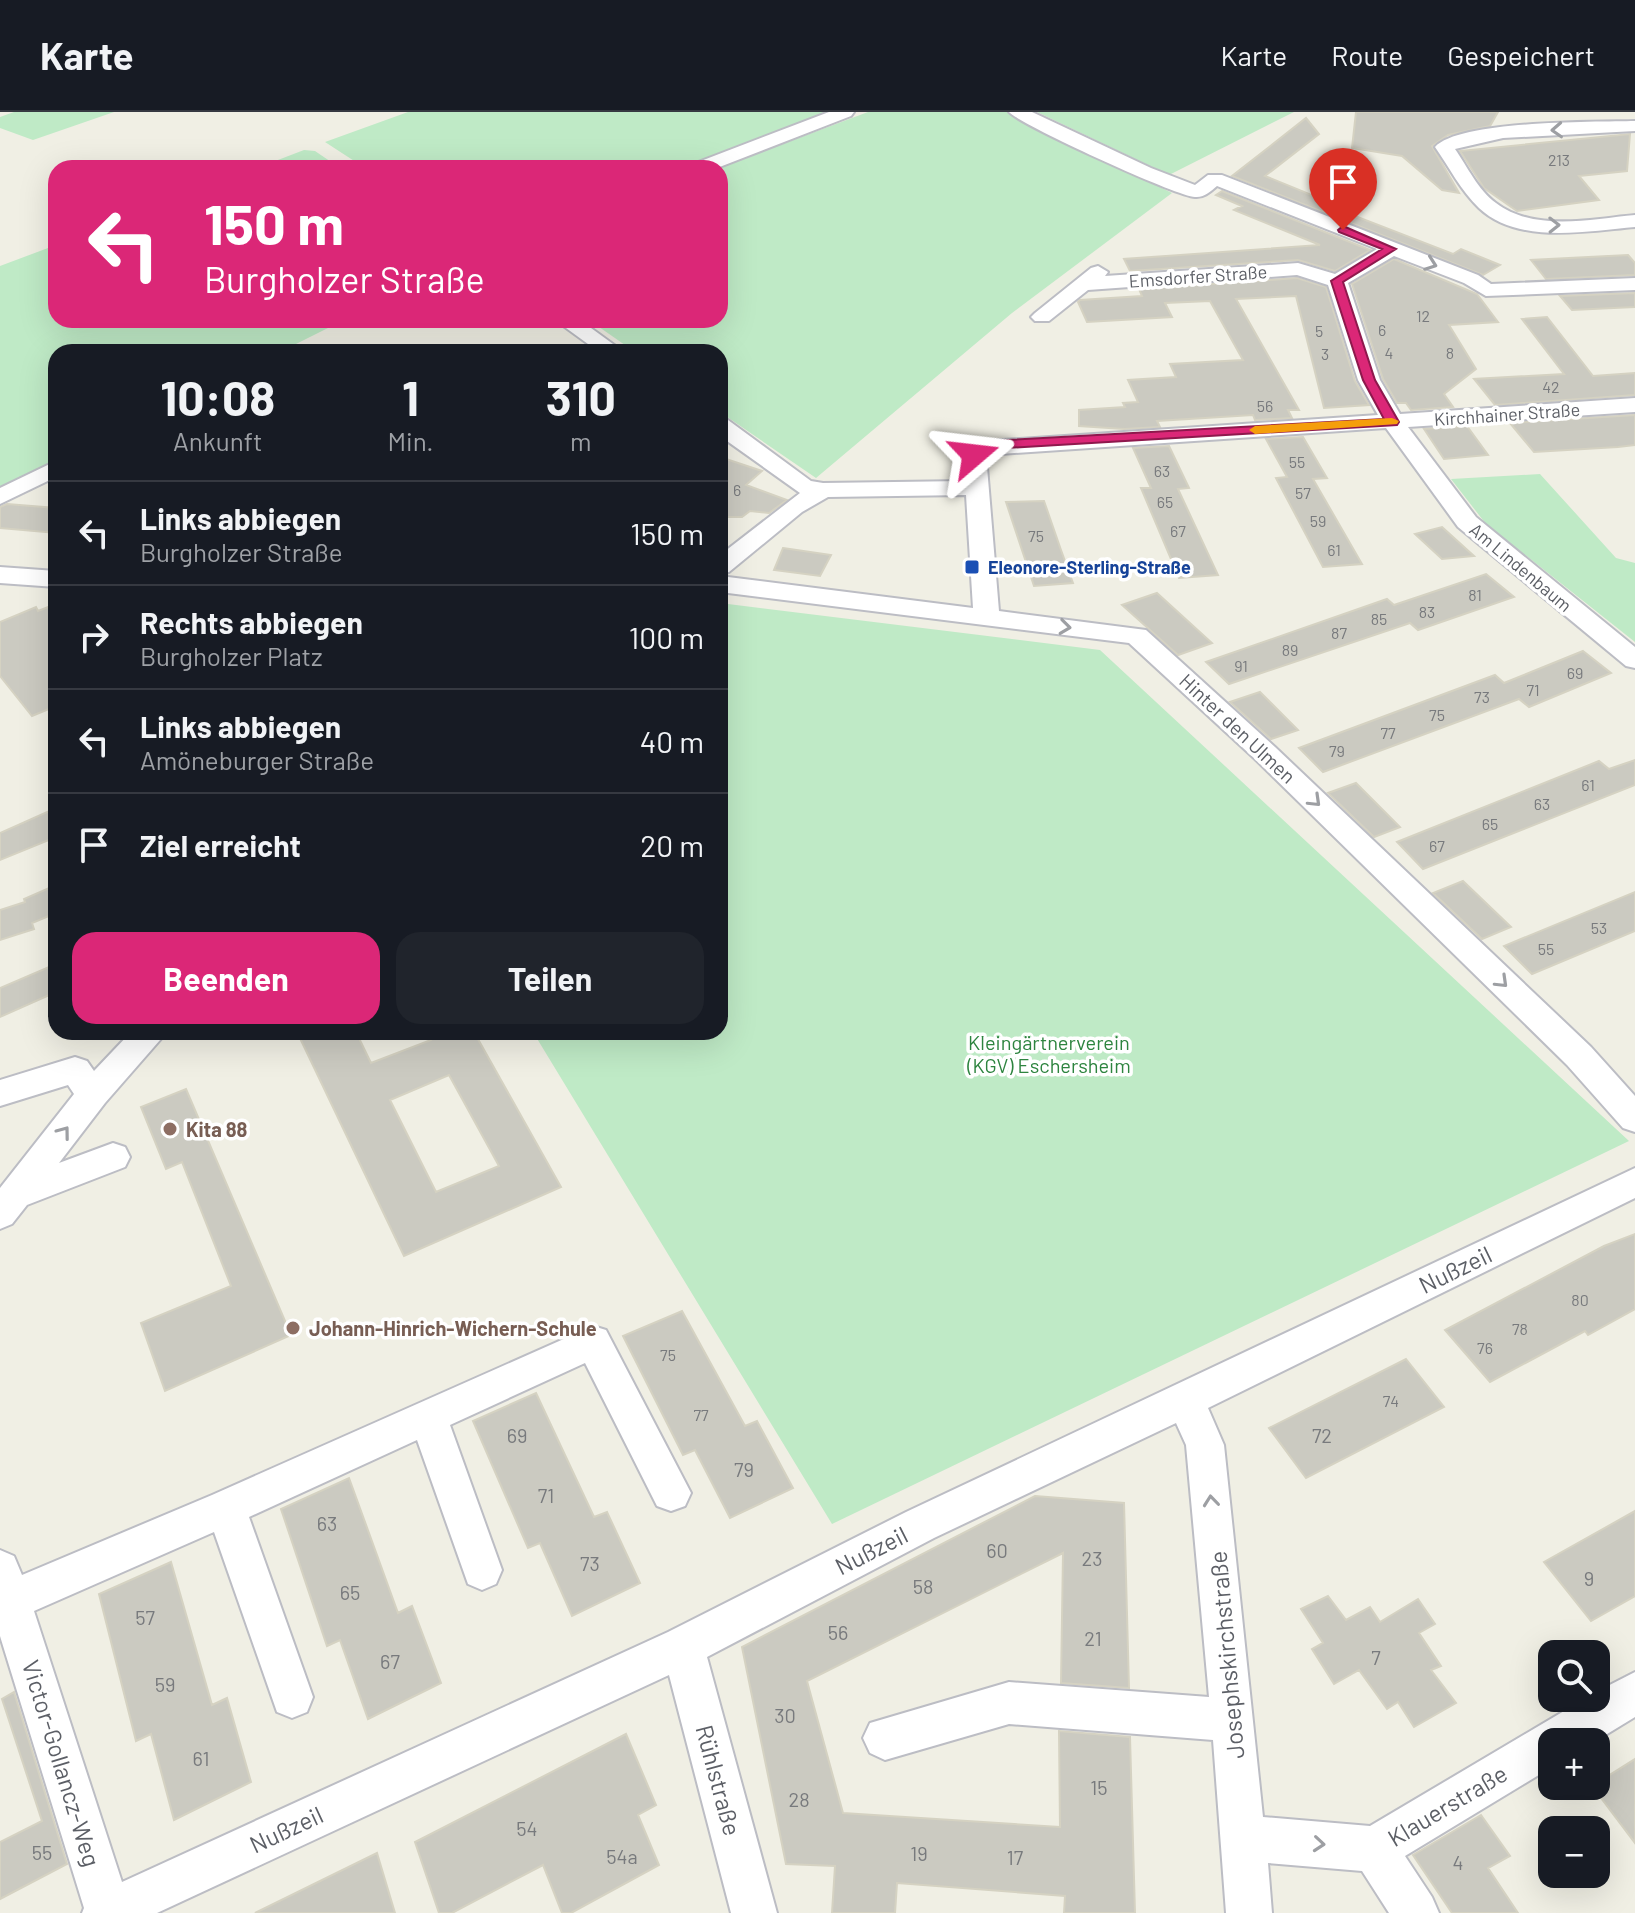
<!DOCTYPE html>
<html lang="de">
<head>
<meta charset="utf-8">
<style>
	:root { --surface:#171b24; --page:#20242c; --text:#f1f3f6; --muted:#9ea1a6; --line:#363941; --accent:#db2777 }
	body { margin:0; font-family:Barlow,sans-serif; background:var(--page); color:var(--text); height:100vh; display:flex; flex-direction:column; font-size:30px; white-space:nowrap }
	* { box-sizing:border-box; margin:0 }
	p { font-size:26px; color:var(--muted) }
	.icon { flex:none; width:44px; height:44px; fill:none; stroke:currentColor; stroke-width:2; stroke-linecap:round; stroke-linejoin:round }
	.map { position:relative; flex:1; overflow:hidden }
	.details { position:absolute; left:48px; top:232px; width:680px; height:696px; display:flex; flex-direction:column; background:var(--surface); border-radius:24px; box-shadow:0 8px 32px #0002 }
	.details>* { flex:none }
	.hud { position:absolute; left:48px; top:48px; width:680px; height:168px; border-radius:24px; box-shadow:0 8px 32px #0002; background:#db2777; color:#fff; overflow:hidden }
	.controls { position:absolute; left:1538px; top:1528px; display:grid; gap:16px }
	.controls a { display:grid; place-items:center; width:72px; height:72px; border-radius:16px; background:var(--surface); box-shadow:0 8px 32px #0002; font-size:40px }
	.pin { position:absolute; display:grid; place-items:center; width:68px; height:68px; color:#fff; margin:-82px -34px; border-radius:50% 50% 50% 0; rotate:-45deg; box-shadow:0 0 8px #0007 }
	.pin .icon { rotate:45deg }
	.me { position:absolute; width:88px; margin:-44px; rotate:73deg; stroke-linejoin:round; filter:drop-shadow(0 0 6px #0008) }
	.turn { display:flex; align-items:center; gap:28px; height:168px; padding:0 24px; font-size:36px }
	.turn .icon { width:104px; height:104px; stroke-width:2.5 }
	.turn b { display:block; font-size:56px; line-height:68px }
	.eta { display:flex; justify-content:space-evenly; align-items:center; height:136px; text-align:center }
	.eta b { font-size:48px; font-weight:700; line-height:56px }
	.button { display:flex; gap:16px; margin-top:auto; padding:16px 24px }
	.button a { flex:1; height:92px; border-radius:24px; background:var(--accent); color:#fff; font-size:32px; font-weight:700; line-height:92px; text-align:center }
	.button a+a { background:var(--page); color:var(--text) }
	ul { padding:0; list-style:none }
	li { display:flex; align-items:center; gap:24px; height:104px; padding:0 24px; border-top:2px solid var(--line) }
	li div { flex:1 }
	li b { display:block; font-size:30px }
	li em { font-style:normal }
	header { display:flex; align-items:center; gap:48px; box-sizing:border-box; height:112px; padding:0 40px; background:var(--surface); border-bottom:2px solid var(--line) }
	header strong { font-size:38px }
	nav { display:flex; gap:44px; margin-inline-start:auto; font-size:28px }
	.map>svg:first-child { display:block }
	.green { fill:#bfeac6 }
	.building { fill:#cbcac1; stroke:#d5d2c2; stroke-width:2; fill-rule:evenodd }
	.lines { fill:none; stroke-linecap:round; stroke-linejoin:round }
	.minor-casing { stroke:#bcbdc4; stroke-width:4 }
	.minor { fill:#fff; fill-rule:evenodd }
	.oneway { stroke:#9d9fa3 }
	.route { fill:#db2777; stroke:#8e194d; stroke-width:2 }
	.slow { fill:#f59e0b }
	.transit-dot { fill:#1a4fb4; stroke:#fff; stroke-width:3 }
	.education-dot { fill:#8d6e63; stroke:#fff; stroke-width:3 }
	.labels { text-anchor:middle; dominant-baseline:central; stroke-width:7; stroke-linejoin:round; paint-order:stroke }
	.number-label { font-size:16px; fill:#787a7d }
	.far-street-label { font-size:18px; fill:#5c5f66; stroke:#fff }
	.far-transit-label { font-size:18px; font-weight:bold; fill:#164399; stroke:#fff; text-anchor:start }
	.street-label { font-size:20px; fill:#5c5f66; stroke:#fff }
	.park-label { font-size:20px; fill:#2d843f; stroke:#fff }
	.education-label { font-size:20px; font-weight:bold; fill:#785e54; stroke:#fff; text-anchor:start }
	.near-number-label { font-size:20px; fill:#787a7d }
	.near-street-label { font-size:24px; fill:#5c5f66; stroke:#fff }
</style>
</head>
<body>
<header>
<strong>Karte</strong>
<nav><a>Karte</a><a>Route</a><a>Gespeichert</a></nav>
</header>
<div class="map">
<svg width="1635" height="1801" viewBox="0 0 1635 1801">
	<rect width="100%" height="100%" fill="#f0efe4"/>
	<path class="green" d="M14 0H114L33 28 0 16V5Z
		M408 0H845L695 56H365L325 30Z
		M868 0H1007L1172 81 1012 201 816 366 720 300V240H635L589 208H720L719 56Z
		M1037 0H1294L1169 63Z
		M304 38 315 39 340 56H257Z
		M56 133V208H344L280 240H56V351L0 379V154Z
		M1540 362 1616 446 1635 451V530L1486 412 1451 367Z
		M720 491 1100 538 1629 1029 832 1412 533 920H720Z"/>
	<path class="building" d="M1356 0H1498L1490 14 1448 23 1432 34 1459 81 1442 78 1402 44 1352 36Z
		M1306 6 1319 22 1265 64 1346 97 1342 99 1453 142 1461 137 1500 153 1483 163 1232 64Z
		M1630 22 1627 59 1579 64 1599 88 1517 99 1484 76 1460 39Z
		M1222 79 1370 138 1335 159 1298 148 1130 159 1124 147 1320 133 1234 98 1242 94 1216 83Z
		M1628 143 1635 151V163L1546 167 1531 148Z
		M1394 147 1477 182 1498 210 1449 213 1476 257 1444 282 1453 295 1411 298 1406 291H1397L1383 267 1352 172Z
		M1297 166 1326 175 1355 269 1369 293 1324 296 1296 184 1236 187 1299 298H1288L1292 306 1255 308 1253 303 1157 309 1160 315 1124 317 1079 314V298L1125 295 1123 291 1138 290 1128 268 1176 265 1170 252 1243 248 1210 189 1165 191 1172 205 1087 210 1078 190 1080 188 1142 184 1139 177Z
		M1635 181V195L1572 198 1560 184Z
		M1547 205 1593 264 1635 261V283L1495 293 1474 267 1564 262 1522 207Z
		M1635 303V333L1618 335 1534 340 1510 311Z
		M1467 314 1488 343 1444 347 1424 317Z
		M1303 325 1327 366 1313 367 1362 452 1323 455 1276 366 1287 365 1266 327Z
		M1169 334 1189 376 1178 377 1218 463 1179 466 1141 376H1151L1133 336Z
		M720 345 762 359 746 373 787 388 769 401 750 399 742 405H720Z
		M1044 389 1061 438 1073 471 1034 474 1006 390Z
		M7 392 56 396V421L0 416V395Z
		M1442 415 1474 444 1442 447 1415 422Z
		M783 436 831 443 820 464 774 458Z
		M1486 462 1514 485 1418 518 1410 511 1229 572 1206 550 1387 487 1394 493Z
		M1157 481 1212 531 1178 543 1122 493Z
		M56 492V594L32 604 0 564V510L36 495 38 499Z
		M1583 539 1611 561 1529 595 1519 587 1323 660 1299 636 1495 563 1504 571Z
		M1260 580 1298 618 1271 627 1230 590Z
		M1635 648V673L1423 757 1397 730 1599 649 1609 657Z
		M1356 671 1400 715 1374 725 1328 681Z
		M56 696V725L0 748V721Z
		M1463 769 1511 815 1482 827 1433 781Z
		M56 773V801L32 811 34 817 0 828V798L25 790 24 787Z
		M1635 780V819L1532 862 1504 834Z
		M56 852V880L0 905V876Z
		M297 920H356L371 951 431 928 427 920H474L561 1075 404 1144ZM449 963 499 1054 436 1080 390 988Z
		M186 977 291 1223 165 1279 141 1211 231 1174 182 1050 166 1057 141 995Z
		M1635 1122V1197L1588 1223 1585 1219 1490 1270 1445 1218 1604 1134Z
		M682 1199 745 1314 757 1309 793 1376 730 1406 695 1338 683 1343 623 1224Z
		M1406 1247 1444 1295 1306 1366 1269 1316Z
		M536 1281 594 1405 607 1400 640 1471 572 1504 540 1431 528 1436 473 1309Z
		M349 1366 398 1501 412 1494 441 1571 368 1607 340 1528 327 1534 281 1397Z
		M1035 1384 1124 1391 1129 1576 1061 1571 1063 1441 807 1569 843 1701 1060 1715 1059 1619 1130 1625 1135 1801H1064L1065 1784 897 1771 895 1801H832L835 1754 786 1752 742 1535Z
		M1635 1399V1484L1591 1509 1544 1450Z
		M171 1450 212 1593 227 1586 251 1670 174 1708 151 1622 136 1629 99 1482Z
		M1328 1484 1346 1508 1370 1495 1380 1510 1418 1487 1435 1512 1419 1521 1441 1554 1431 1558 1456 1591 1414 1615 1398 1590 1387 1597 1359 1558 1334 1572 1312 1537 1323 1531 1301 1497Z
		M14 1580 67 1752 0 1787V1730L42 1709 2 1587Z
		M626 1622 656 1693 638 1703 659 1753 571 1801H562L543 1753 452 1801H439L415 1730Z
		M1635 1647V1731L1592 1674Z
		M1481 1703 1510 1744 1488 1756 1518 1801H1452L1413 1743Z
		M377 1741 395 1801H255Z"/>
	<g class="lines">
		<g class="minor-casing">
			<path id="minor" d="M829 0H854L851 4 717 56H691L693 52Z
				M1009 0H1032L1151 56 1195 73 1208 63H1222L1478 163 1491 172 1635 166V178L1486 184 1464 171 1394 144 1348 171 1380 268 1400 302 1635 286V300L1408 315 1476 405 1635 535V556L1626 554 1458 415 1386 316 986 343 999 499 1146 518 1275 635 1591 935 1635 984V1020L1623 1016 1567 953 1255 647 1129 531 720 480V464L973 496 966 383 828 385 802 400 729 460 720 462V443L800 381 720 324V306L728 308 811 369 823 371 965 369 962 337 966 332 974 330 1378 303 1358 268 1328 173 1297 163 1088 178 1049 209H1035L1031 205 1035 201 1091 156 1098 154 1108 160 1105 164 1298 151 1335 162 1377 137 1217 74C1211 79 1204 86 1195 85 1176 84 1021 13 1009 0Z
				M1635 9V19L1503 26 1455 37C1467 54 1478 78 1496 91 1534 120 1591 107 1635 103V115C1587 119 1518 133 1479 96 1461 79 1449 55 1435 35 1459 8 1596 10 1635 9Z
				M555 208H580L624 240H599Z
				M56 349V365L0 392V376Z
				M0 455 56 459V475L0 471Z
				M131 920H167L105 991 59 1051 113 1031 125 1035 130 1045 125 1055 27 1093 12 1112 0 1117V1076L74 982 68 973 0 994V968L75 945 87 949 94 959Z
				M1635 1056V1086L1208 1296 1224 1333 1263 1705 1370 1714 1586 1586H1596V1580L1635 1560V1605L1594 1630H1552V1655L1405 1744 1432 1785 1439 1801H1389L1362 1759 1268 1751 1272 1801H1226L1213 1628 1009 1612 885 1648 870 1641 863 1626 870 1611 1009 1570 1209 1585 1186 1333 1176 1311 934 1426 707 1545 777 1801H731L669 1563 157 1801H82L84 1796 0 1524V1438L14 1444 22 1463 212 1383 593 1214 606 1218 691 1381 685 1394 671 1399 657 1394 585 1251 450 1313 502 1458 496 1472 482 1478 468 1472 417 1328 249 1405 313 1585 307 1600 292 1606 277 1600 214 1420 34 1499 122 1770 668 1520 906 1400Z"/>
		</g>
		<use href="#minor" class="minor"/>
	</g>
	<defs><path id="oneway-chevron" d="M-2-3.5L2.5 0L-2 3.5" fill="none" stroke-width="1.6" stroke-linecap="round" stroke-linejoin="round" transform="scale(2)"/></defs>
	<g class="oneway">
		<use href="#oneway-chevron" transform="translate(1557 18) rotate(177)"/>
		<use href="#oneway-chevron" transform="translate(1554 113) rotate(-1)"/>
		<use href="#oneway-chevron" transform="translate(1431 152) rotate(20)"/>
		<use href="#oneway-chevron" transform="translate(1065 515) rotate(7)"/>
		<use href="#oneway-chevron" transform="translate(1315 689) rotate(44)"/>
		<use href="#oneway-chevron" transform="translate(1502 870) rotate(44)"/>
		<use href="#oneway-chevron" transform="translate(64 1020) rotate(-53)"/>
		<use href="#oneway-chevron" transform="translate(1211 1389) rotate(-96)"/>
		<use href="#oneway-chevron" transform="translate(1319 1732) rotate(5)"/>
	</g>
	<path class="route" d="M1343 114 1396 137 1343 170 1375 268 1399 310 1397 313 989 337 980 339 978 345 974 347 967 343 969 334 989 329 1384 307 1363 268 1331 169 1382 137 1339 120 1338 118Z"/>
	<path class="slow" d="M1392 306 1399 309 1397 312 1255 322 1249 318 1255 314Z"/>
	<rect class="transit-dot" x="964" y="447" width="16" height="16" rx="4"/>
	<g class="education-dot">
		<circle cx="170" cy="1017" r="8"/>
		<circle cx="293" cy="1216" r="8"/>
	</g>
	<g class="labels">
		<g class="number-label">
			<text x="1559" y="47">213</text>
			<text x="1423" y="203">12</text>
			<text x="1382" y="217">6</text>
			<text x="1319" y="218">5</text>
			<text x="1389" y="240">4</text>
			<text x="1450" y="240">8</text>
			<text x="1325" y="241">3</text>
			<text x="1551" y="274">42</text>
			<text x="1265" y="293">56</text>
			<text x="1297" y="349">55</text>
			<text x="1162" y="358">63</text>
			<text x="737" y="377">6</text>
			<text x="1303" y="380">57</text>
			<text x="1165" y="389">65</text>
			<text x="1318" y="408">59</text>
			<text x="1178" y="418">67</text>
			<text x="1036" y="423">75</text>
			<text x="1334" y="437">61</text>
			<text x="1475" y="482">81</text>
			<text x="1427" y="499">83</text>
			<text x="1379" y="506">85</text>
			<text x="1339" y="520">87</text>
			<text x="1290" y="537">89</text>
			<text x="1241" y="553">91</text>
			<text x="1575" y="560">69</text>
			<text x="1533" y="577">71</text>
			<text x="1482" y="584">73</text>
			<text x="1437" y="602">75</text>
			<text x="1388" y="620">77</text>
			<text x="1337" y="638">79</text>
			<text x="1588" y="672">61</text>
			<text x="1542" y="691">63</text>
			<text x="1490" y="711">65</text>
			<text x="1437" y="733">67</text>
			<text x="1599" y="815">53</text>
			<text x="1546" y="836">55</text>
			<text x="1580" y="1187">80</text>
			<text x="1520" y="1216">78</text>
			<text x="1485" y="1235">76</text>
			<text x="668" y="1242">75</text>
			<text x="1391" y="1288">74</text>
			<text x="701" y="1302">77</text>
		</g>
		<g class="far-street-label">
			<text transform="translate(1198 164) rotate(-4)">Emsdorfer Straße</text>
			<text transform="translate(1507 302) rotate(-4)">Kirchhainer Straße</text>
			<text transform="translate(1521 455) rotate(40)">Am Lindenbaum</text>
		</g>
		<g class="far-transit-label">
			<text x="988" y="455">Eleonore-Sterling-Straße</text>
		</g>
		<g class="street-label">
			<text transform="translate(1238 616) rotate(43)">Hinter den Ulmen</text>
		</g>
		<g class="park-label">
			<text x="1049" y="930">Kleingärtnerverein<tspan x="1049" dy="23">(KGV) Eschersheim</tspan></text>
		</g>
		<g class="education-label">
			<text x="186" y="1017">Kita 88</text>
			<text x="309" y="1216">Johann-Hinrich-Wichern-Schule</text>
		</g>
		<g class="near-number-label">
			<text x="517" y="1323">69</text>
			<text x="1322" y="1323">72</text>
			<text x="744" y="1357">79</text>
			<text x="546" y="1383">71</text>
			<text x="327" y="1411">63</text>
			<text x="997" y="1438">60</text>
			<text x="1092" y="1446">23</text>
			<text x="590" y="1451">73</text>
			<text x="1589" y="1466">9</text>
			<text x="923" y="1474">58</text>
			<text x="350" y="1480">65</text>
			<text x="145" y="1505">57</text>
			<text x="838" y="1520">56</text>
			<text x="1093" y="1526">21</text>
			<text x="1376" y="1545">7</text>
			<text x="390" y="1549">67</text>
			<text x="165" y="1572">59</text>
			<text x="785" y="1603">30</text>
			<text x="201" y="1646">61</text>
			<text x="1099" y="1675">15</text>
			<text x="799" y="1687">28</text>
			<text x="527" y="1716">54</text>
			<text x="42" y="1740">55</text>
			<text x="919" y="1741">19</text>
			<text x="622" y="1744">54a</text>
			<text x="1015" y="1745">17</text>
			<text x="1458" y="1750">4</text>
		</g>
		<g class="near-street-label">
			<text transform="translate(1455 1157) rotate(-26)">Nußzeil</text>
			<text transform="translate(871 1438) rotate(-27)">Nußzeil</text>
			<text transform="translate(1226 1543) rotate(-95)">Josephskirchstraße</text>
			<text transform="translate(62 1651) rotate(73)">Victor-Gollancz-Weg</text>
			<text transform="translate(719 1668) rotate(75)">Rühlstraße</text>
			<text transform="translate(1447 1693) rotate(-31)">Klauerstraße</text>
			<text transform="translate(286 1717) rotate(-25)">Nußzeil</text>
		</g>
	</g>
</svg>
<div class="controls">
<a><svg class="icon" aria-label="search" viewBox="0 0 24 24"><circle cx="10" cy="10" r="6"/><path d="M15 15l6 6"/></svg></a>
<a>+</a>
<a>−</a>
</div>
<div class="pin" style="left:1343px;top:118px;background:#d93025"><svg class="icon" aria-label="arrive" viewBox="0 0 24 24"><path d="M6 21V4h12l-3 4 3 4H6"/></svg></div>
<svg class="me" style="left:974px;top:343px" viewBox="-20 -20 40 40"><path d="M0-17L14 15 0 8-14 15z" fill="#db2777" stroke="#fff" stroke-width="4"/></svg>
<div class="hud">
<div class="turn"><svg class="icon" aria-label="left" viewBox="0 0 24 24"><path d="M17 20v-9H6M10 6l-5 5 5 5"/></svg><div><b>150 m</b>Burgholzer Straße</div></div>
</div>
<section class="details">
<div class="eta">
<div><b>10:08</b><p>Ankunft</p></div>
<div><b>1</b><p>Min.</p></div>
<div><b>310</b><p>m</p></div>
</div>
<ul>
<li><svg class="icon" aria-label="left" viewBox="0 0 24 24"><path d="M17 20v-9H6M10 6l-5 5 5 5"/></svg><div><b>Links abbiegen</b><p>Burgholzer Straße</p></div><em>150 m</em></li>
<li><svg class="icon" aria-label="right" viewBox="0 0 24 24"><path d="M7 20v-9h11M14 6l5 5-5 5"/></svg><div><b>Rechts abbiegen</b><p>Burgholzer Platz</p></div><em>100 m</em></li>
<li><svg class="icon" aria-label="left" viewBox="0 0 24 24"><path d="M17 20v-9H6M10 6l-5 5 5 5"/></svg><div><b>Links abbiegen</b><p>Amöneburger Straße</p></div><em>40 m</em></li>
<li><svg class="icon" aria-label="arrive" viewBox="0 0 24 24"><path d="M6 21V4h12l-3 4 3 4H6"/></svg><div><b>Ziel erreicht</b></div><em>20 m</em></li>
</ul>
<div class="button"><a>Beenden</a><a>Teilen</a></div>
</section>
</div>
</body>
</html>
